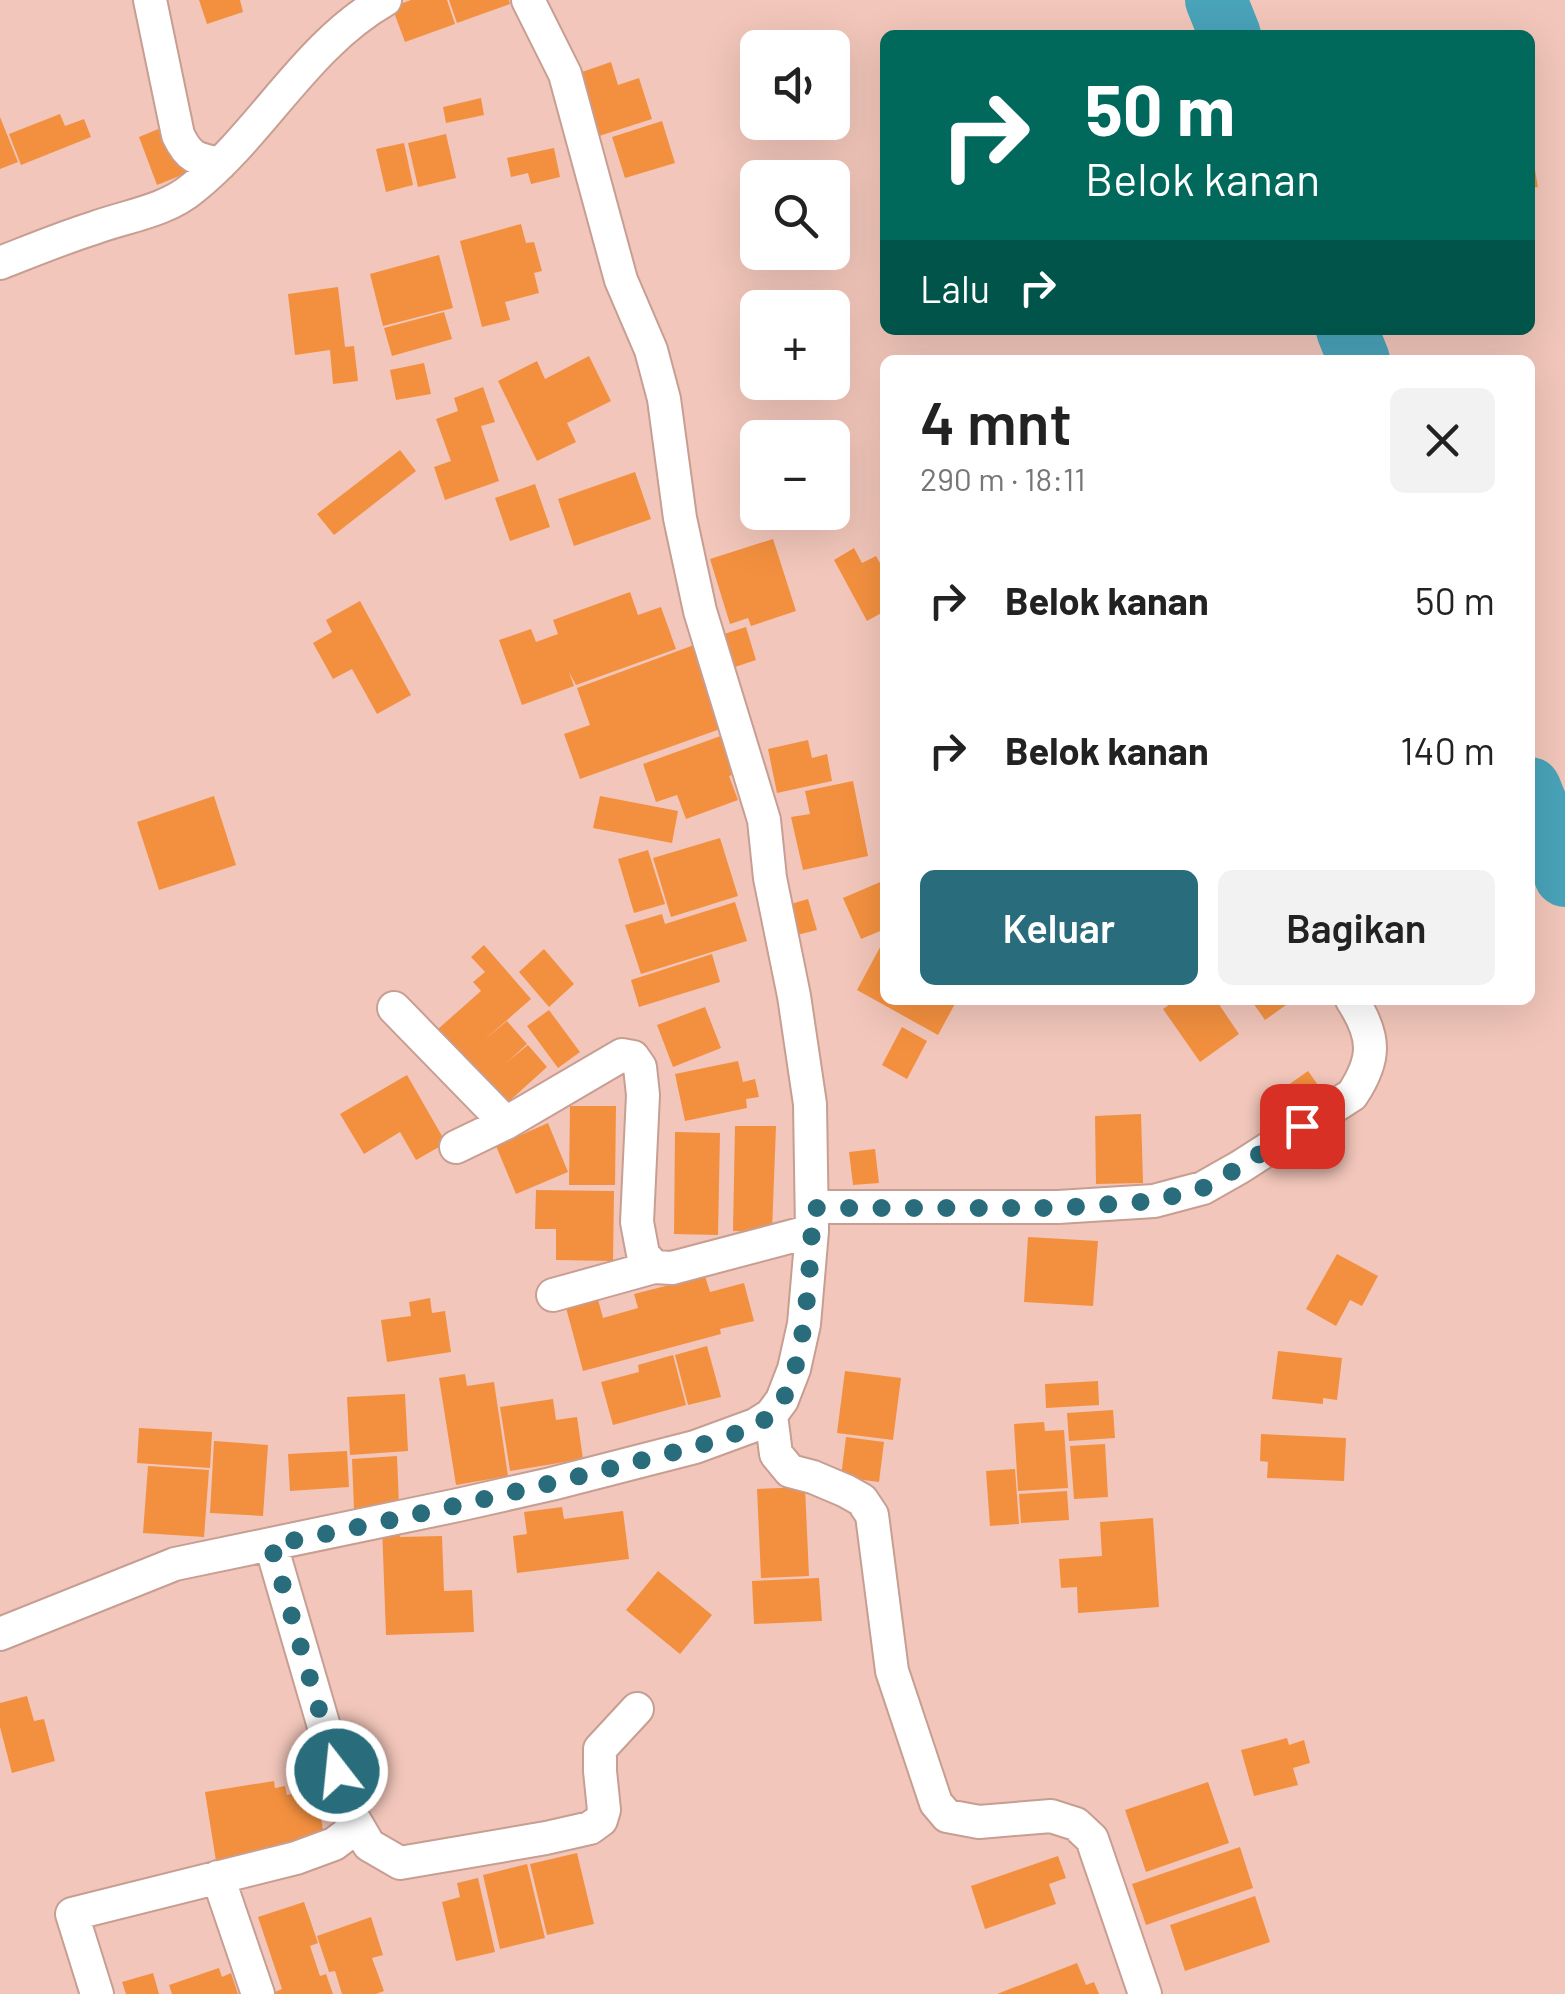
<!DOCTYPE html>
<html lang="id">
<head>
<meta charset="utf-8">
<style>
	:root { --surface:#fff; --page:#f2f2f2; --text:#222; --muted:#767676; --accent:#296d7d }
	body { margin:0; font-family:Barlow,sans-serif; background:var(--page); color:var(--text); height:100vh; display:flex; flex-direction:column; font-size:38px; white-space:nowrap }
	* { box-sizing:border-box; margin:0 }
	p { font-size:32px; color:var(--muted) }
	.icon { flex:none; width:55px; height:55px; fill:none; stroke:currentColor; stroke-width:2; stroke-linecap:round; stroke-linejoin:round }
	.map { position:relative; flex:1; overflow:hidden }
	.details { position:absolute; left:880px; top:355px; width:655px; height:650px; display:flex; flex-direction:column; background:var(--surface); border-radius:15px; box-shadow:0 10px 40px #0002 }
	.details>* { flex:none }
	.hud { position:absolute; left:880px; top:30px; width:655px; height:305px; border-radius:15px; box-shadow:0 10px 40px #0002; background:#00695c; color:#fff; overflow:hidden }
	.tools { position:absolute; left:740px; top:30px; display:grid; gap:20px }
	.tools a { display:grid; place-items:center; width:110px; height:110px; border-radius:15px; background:var(--surface); box-shadow:0 10px 40px #0002; font-size:50px }
	.pin { position:absolute; display:grid; place-items:center; width:85px; height:85px; color:#fff; margin:-42px; border-radius:20px; box-shadow:0 5px 15px #0006 }
	.me { position:absolute; width:110px; margin:-55px; rotate:344deg; stroke-linejoin:round; filter:drop-shadow(0 0 8px #0008) }
	.turn { display:flex; align-items:center; gap:35px; height:210px; padding:0 40px; font-size:45px }
	.turn .icon { width:130px; height:130px; stroke-width:2.5 }
	.turn b { display:block; font-size:70px; line-height:85px }
	.then { display:flex; align-items:center; height:95px; padding:0 40px; background:#0003; gap:20px; font-size:38px }
	.round { display:grid; place-items:center; flex:none; width:105px; height:105px; border-radius:15px; background:var(--page) }
	.headline { display:flex; align-items:center; justify-content:space-between; height:170px; padding:0 40px }
	h1 { font-size:60px; font-weight:600; line-height:75px }
	.action { display:flex; gap:20px; margin-top:auto; padding:20px 40px }
	.action a { flex:1; height:115px; border-radius:15px; background:var(--accent); color:#fff; font-size:40px; font-weight:600; line-height:115px; text-align:center }
	.action a+a { background:var(--page); color:var(--text) }
	ul { padding:0; list-style:none }
	li { display:flex; align-items:center; gap:30px; height:150px; padding:0 40px }
	li div { flex:1 }
	li b { display:block; font-size:38px }
	li em { font-style:normal }
	.map>svg:first-child { display:block }
	.lines { fill:none; stroke-linecap:round; stroke-linejoin:round }
	.river { stroke:#49a3b9; stroke-width:62 }
	.building { fill:#f3903f }
	.minor-casing { stroke:#c79e92; stroke-width:36 }
	.minor { stroke:#fff; stroke-width:32 }
	.route { stroke:#296d7d; stroke-width:18; stroke-dasharray:0 32.4 }
</style>
</head>
<body>
<div class="map">
<svg width="1565" height="1994" viewBox="0 0 1565 1994">
	<rect width="100%" height="100%" fill="#f2c6ba"/>
	<g class="lines">
		<path class="river" d="M1216 0 1230 35
			M1347 330 1359 360
			M1530 788 1565 876"/>
	</g>
	<path class="building" d="M199 0H240L243 12 207 24Z
		M411 0H447L455 24 405 42 392 7Z
		M449 0H509L510 4 457 23Z
		M611 62 618 85 639 78 652 119 599 136 579 73Z
		M481 98 484 115 446 123 443 107Z
		M60 114 65 126 84 119 91 137 21 165 9 134Z
		M0 117 18 162 0 169Z
		M662 121 675 163 625 178 612 137Z
		M168 125 187 173 157 185 139 137Z
		M446 134 456 178 418 187 408 143Z
		M404 143 413 185 386 192 376 149Z
		M554 148 560 177 531 184 528 173 511 177 507 158Z
		M1530 153H1532L1538 187 1530 188Z
		M521 224 526 243 534 242 542 271 534 273 539 293 505 302 510 320 482 327 460 241Z
		M439 255 453 308 383 326 370 274Z
		M338 287 345 347 354 346 358 381 333 384 330 350 295 355 288 294Z
		M444 312 452 339 392 356 384 328Z
		M589 356 611 401 567 423 576 442 537 461 498 381 537 361 545 379Z
		M424 363 431 394 396 400 390 370Z
		M483 387 495 422 481 426 499 481 445 500 434 467 451 461 436 419 458 411 454 398Z
		M400 450 416 471 334 535 317 514Z
		M635 472 651 519 574 546 558 499Z
		M535 484 550 527 510 541 495 498Z
		M773 539 796 611 751 626 748 618 730 624 710 559Z
		M854 548 862 563 876 556 880 563 885 560V611L867 621 834 560Z
		M630 592 638 615 661 607 676 649 576 685 569 672 574 686 522 705 499 640 531 629 536 642 558 634 553 620Z
		M360 601 411 695 377 714 352 669 333 679 313 643 332 632 326 620Z
		M746 627 756 660 732 668 721 635Z
		M694 645 723 728 580 779 564 734 590 725 577 688Z
		M729 733 743 771 729 776 738 800 686 819 677 795 656 802 643 764Z
		M808 740 812 758 827 754 832 781 777 793 768 749Z
		M853 781 868 856 803 870 791 817 810 814 805 791Z
		M214 796 236 865 159 890 137 822Z
		M600 796 678 811 672 843 593 828Z
		M720 838 738 896 671 917 653 858Z
		M648 850 665 904 634 913 618 859Z
		M885 880V929L861 939 843 898Z
		M808 899 817 930 793 936 784 906Z
		M735 902 747 941 641 974 625 925 662 914 665 924Z
		M885 938V1000H957L938 1035 857 990Z
		M484 945 531 999 483 1041 507 1021 527 1044 506 1063 528 1045 547 1067 506 1104 438 1029 481 991 473 982 485 972 471 957Z
		M544 949 574 984 549 1007 519 972Z
		M712 954 720 982 639 1007 631 980Z
		M1176 1000H1216L1239 1034 1200 1062 1163 1009Z
		M1251 1000H1293L1265 1020Z
		M705 1007 721 1048 673 1067 657 1025Z
		M549 1010 580 1052 558 1068 527 1026Z
		M902 1027 927 1041 907 1079 882 1065Z
		M738 1061 743 1082 755 1079 759 1097 746 1099 747 1108 685 1121 675 1074Z
		M1308 1071 1328 1099 1290 1126 1270 1098Z
		M407 1075 446 1143 416 1160 400 1132 364 1154 340 1114Z
		M570 1106H616L615 1185H569Z
		M1141 1114 1143 1183 1096 1184 1095 1116Z
		M548 1123 568 1172 516 1194 496 1146Z
		M735 1126H776L772 1232 733 1231Z
		M675 1132 720 1133 718 1235 674 1234Z
		M875 1149 879 1183 853 1185 849 1152Z
		M536 1190 614 1191 613 1261 556 1260V1229H535Z
		M1028 1237 1098 1241 1093 1306 1024 1302Z
		M1337 1254 1378 1276 1362 1306 1350 1300 1336 1326 1306 1309Z
		M705 1276 710 1292 744 1283 754 1321 720 1329 721 1334 583 1371 565 1304 597 1296 603 1318 638 1308 634 1294Z
		M430 1298 432 1313 445 1311 451 1352 387 1362 381 1320 411 1316 409 1302Z
		M707 1346 721 1397 688 1405 675 1355Z
		M1278 1351 1342 1358 1337 1400 1323 1398V1404L1272 1399Z
		M673 1355 686 1405 613 1425 601 1382 639 1372 638 1365Z
		M845 1371 901 1378 893 1440 837 1433Z
		M465 1374 467 1386 494 1382 508 1476 456 1485 439 1378Z
		M1098 1381 1099 1405 1046 1408 1045 1384Z
		M405 1394 408 1451 350 1455 347 1397Z
		M553 1399 556 1420 577 1417 583 1459 510 1471 500 1407Z
		M1113 1410 1115 1438 1069 1441 1067 1413Z
		M1044 1422 1045 1431 1064 1430 1068 1488 1018 1491 1014 1424Z
		M139 1428 212 1432 210 1468 137 1463Z
		M1261 1434 1346 1438 1344 1481 1267 1478 1268 1462 1260 1461Z
		M846 1437 884 1442 879 1482 841 1477Z
		M214 1441 268 1445 263 1516 210 1513Z
		M1105 1444 1108 1497 1074 1499 1070 1446Z
		M347 1451 349 1487 290 1491 288 1454Z
		M397 1456 399 1505 354 1509 352 1459Z
		M148 1466 209 1470 204 1537 143 1533Z
		M1015 1469 1019 1524 990 1526 986 1471Z
		M805 1487 809 1576 761 1578 757 1489Z
		M1067 1491 1069 1520 1021 1523 1019 1494Z
		M562 1507 564 1519 623 1511 629 1559 517 1573 513 1536 527 1534 524 1512Z
		M1153 1518 1159 1607 1078 1613 1077 1587 1061 1588 1059 1559 1102 1556 1100 1522Z
		M382 1526H399L400 1537 442 1536 444 1591 472 1590 474 1632 386 1635Z
		M658 1571 712 1615 680 1654 626 1610Z
		M819 1578 822 1621 754 1624 752 1581Z
		M27 1696 34 1721 44 1719 55 1761 12 1773 0 1727V1703Z
		M1287 1738 1289 1745 1304 1740 1310 1763 1293 1768 1298 1785 1254 1796 1241 1750Z
		M274 1781 275 1788 285 1786 287 1795 302 1792 304 1803 318 1800 325 1842 216 1861 205 1792Z
		M1208 1782 1229 1843 1146 1872 1125 1810Z
		M1240 1847 1253 1888 1146 1925 1132 1884Z
		M577 1853 594 1924 547 1935 530 1864Z
		M1058 1856 1066 1878 1049 1884 1056 1904 985 1929 971 1886Z
		M527 1864 545 1938 500 1949 483 1875Z
		M478 1878 495 1952 456 1961 442 1902 460 1897 457 1883Z
		M1255 1896 1270 1942 1185 1971 1170 1925Z
		M304 1902 318 1943 310 1946 320 1976 326 1974 333 1994H270L282 1989 258 1917Z
		M371 1917 383 1955 372 1958 384 1991 376 1994H342L335 1971 329 1972 317 1936Z
		M1077 1963 1086 1985 1094 1982 1099 1994H997Z
		M219 1968 222 1977 231 1973 238 1994H172L169 1985Z
		M153 1973 159 1994H126L122 1982Z"/>
	<g class="lines">
		<g class="minor-casing">
			<path id="minor" d="M150 0 178 135C189 158 196 159 220 164
				M0 263C31 251 62 238 94 228 127 216 166 211 193 188 263 132 305 46 385 0
				M394 1008 506 1123
				M456 1147 506 1123 622 1055 633 1057 640 1067 643 1095 637 1222 643 1254 654 1267 672 1268 812 1231
				M813 1207H1058L1154 1201 1203 1188 1240 1167 1352 1095C1376 1059 1376 1037 1352 1000
				M553 1295 654 1267
				M771 1415 776 1454 790 1471 813 1477 846 1491 862 1500 872 1515 892 1671 936 1803 947 1816 979 1822 1051 1816 1076 1824 1092 1839 1145 1994
				M271 1545 348 1809 369 1845 400 1863 546 1838 590 1828 601 1820 604 1810 600 1771V1749L637 1709
				M0 1634 175 1564 458 1505 551 1484 695 1447 755 1425 771 1415 782 1400 794 1369 804 1324 812 1231 810 1104 794 996 770 878 764 820 700 611 680 518 664 399 651 350 621 280 565 74 528 0
				M218 1877 258 1994
				M97 1994 72 1914 296 1858 334 1844 358 1826"/>
		</g>
		<use href="#minor" class="minor"/>
	</g>
	<g class="lines">
		<path class="route" d="M337 1771 271 1545C396 1520 520 1492 643 1460 674 1452 750 1435 772 1414 808 1380 810 1257 813 1208H1058L1154 1201 1203 1188 1240 1167 1302 1126"/>
	</g>
</svg>
<div class="tools">
<a><svg class="icon" aria-label="sound" viewBox="0 0 24 24"><path d="M4 9h4l5-4v14l-5-4H4zM17 9q2 3 0 6"/></svg></a>
<a><svg class="icon" aria-label="search" viewBox="0 0 24 24"><circle cx="10" cy="10" r="6"/><path d="M15 15l6 6"/></svg></a>
<a>+</a>
<a>−</a>
</div>
<div class="pin" style="left:1302px;top:1126px;background:#d93025"><svg class="icon" aria-label="arrive" viewBox="0 0 24 24"><path d="M6 21V4h12l-3 4 3 4H6"/></svg></div>
<svg class="me" style="left:337px;top:1771px" viewBox="-20 -20 40 40"><circle r="17" fill="#296d7d" stroke="#fff" stroke-width="3"/><path d="M0-11L8 9 0 5-8 9z" fill="#fff"/></svg>
<div class="hud">
<div class="turn"><svg class="icon" aria-label="right" viewBox="0 0 24 24"><path d="M7 20v-9h11M14 6l5 5-5 5"/></svg><div><b>50 m</b>Belok kanan</div></div>
<div class="then">Lalu<svg class="icon" aria-label="right" viewBox="0 0 24 24"><path d="M7 20v-9h11M14 6l5 5-5 5"/></svg></div>
</div>
<section class="details">
<div class="headline"><div><h1>4 mnt</h1><p>290 m · 18:11</p></div><a class="round"><svg class="icon" aria-label="close" viewBox="0 0 24 24"><path d="M6 6l12 12M18 6L6 18"/></svg></a></div>
<ul>
<li><svg class="icon" aria-label="right" viewBox="0 0 24 24"><path d="M7 20v-9h11M14 6l5 5-5 5"/></svg><div><b>Belok kanan</b></div><em>50 m</em></li>
<li><svg class="icon" aria-label="right" viewBox="0 0 24 24"><path d="M7 20v-9h11M14 6l5 5-5 5"/></svg><div><b>Belok kanan</b></div><em>140 m</em></li>
</ul>
<div class="action"><a>Keluar</a><a>Bagikan</a></div>
</section>
</div>
</body>
</html>
